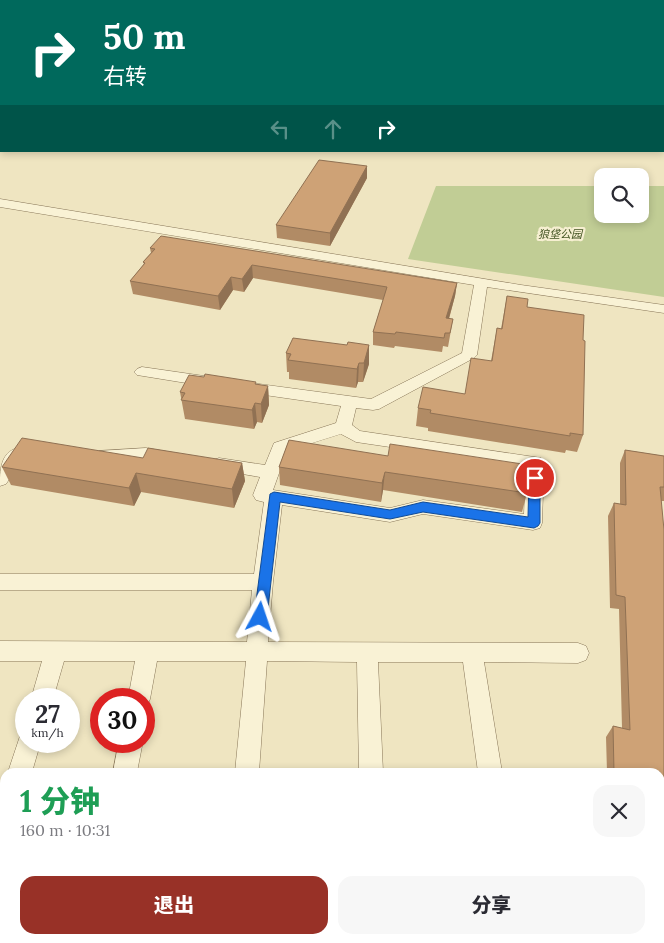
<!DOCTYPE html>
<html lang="zh">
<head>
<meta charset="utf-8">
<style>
	:root { --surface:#fff; --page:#f7f7f7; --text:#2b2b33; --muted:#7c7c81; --accent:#983127 }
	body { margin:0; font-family:Lora,"Noto Sans SC",serif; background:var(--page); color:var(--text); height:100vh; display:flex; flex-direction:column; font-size:19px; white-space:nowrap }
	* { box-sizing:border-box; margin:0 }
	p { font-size:16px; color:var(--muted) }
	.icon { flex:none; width:28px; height:28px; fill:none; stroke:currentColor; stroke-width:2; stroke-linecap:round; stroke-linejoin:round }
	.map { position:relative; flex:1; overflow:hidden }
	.details { position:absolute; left:0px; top:768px; width:665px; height:176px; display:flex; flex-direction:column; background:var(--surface); border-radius:15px 15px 0 0; box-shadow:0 2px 8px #0003 }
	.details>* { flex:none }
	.hud { position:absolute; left:0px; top:0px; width:665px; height:152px; box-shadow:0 2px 8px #0003; background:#00695c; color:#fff; overflow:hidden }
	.fabs { position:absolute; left:594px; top:168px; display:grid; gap:10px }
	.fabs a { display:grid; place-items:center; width:55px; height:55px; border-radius:10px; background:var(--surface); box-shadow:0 2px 8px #0003; font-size:25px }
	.speed { position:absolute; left:15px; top:688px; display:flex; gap:10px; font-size:25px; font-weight:700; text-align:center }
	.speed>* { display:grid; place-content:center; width:65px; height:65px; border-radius:50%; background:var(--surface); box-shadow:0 2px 8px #0003; line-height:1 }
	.speed small { font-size:12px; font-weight:400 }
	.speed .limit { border:8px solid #d22; background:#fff; color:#111 }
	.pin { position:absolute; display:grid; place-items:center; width:42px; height:42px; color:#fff; margin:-21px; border:2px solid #fff; border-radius:50%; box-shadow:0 1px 5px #0007 }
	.me { position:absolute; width:55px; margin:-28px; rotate:5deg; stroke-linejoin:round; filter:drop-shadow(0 0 4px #0008) }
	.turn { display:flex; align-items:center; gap:18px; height:105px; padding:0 20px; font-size:22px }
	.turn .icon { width:65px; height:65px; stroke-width:2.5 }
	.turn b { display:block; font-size:35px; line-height:42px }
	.lanes { display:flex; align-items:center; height:48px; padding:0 20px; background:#0003; justify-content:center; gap:25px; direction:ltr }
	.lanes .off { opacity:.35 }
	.round { display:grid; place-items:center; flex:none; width:52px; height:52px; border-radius:15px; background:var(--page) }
	.overview { display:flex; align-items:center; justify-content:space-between; height:85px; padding:0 20px }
	h1 { font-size:30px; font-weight:800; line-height:38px; color:#1e9e55 }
	.action { display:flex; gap:10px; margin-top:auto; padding:10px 20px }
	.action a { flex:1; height:58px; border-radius:15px; background:var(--accent); color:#fff; font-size:20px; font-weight:800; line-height:58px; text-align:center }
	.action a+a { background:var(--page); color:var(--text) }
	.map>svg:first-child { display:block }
	.green { fill:#c1cd95 }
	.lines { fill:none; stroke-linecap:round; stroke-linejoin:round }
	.minor-casing { stroke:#887658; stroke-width:1 }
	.minor { fill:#f9f2d5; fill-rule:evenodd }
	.rail-casing { stroke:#382c1d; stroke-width:2.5 }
	.rail { stroke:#f6efd1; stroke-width:2; stroke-dasharray:5.5; stroke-linecap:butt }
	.wall { fill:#b18b65 }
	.shaded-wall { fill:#907153 }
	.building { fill:#cea276; stroke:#907153 }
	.route { fill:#1a73e8; stroke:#114b97 }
	.labels { text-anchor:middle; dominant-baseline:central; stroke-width:4.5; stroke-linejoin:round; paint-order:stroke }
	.far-park-label { font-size:11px; font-style:italic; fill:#445523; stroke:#f6efd1 }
</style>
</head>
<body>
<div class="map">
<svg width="664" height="943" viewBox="0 0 664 943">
	<rect width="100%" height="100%" fill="#efe5c1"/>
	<path class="green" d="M436 186H602V214H640V186H664V297L408 259Z"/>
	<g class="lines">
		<g class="minor-casing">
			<path id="minor" d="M0 0H10L1 3Z
				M1 47V53L0 54V48Z
				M0 199 521 285 664 305V313L487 287 477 355 474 358 379 409 373 410 356 408 352 425 360 431 541 458 544 462 542 523 540 528 533 530 423 514 390 522 282 505 273 582 268 642 578 643 586 646 589 653 586 660 578 663 484 662 502 772H478L463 662H378L383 772H359L357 662 267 661 259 772H235L246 661H157L150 699 147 706 144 708V699H128L135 661H64L53 699H31L42 661H0V641L247 642 252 590H0V574H254L264 502 256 500 253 495 260 477 219 470 213 468 210 464 213 460 219 458 265 465 274 443 336 423 341 406 244 392 238 391 236 387 238 383 244 382 371 399 462 353 474 285 0 207ZM341 434 356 442 526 467 524 514 423 500 390 508 273 490 287 451Z
				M142 367 211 377 217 378 219 382 217 386 211 387 137 375 134 372 137 369Z
				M17 448 23 450 26 454 6 484 0 486C0 471 0 453 17 448Z
				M146 448 175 453 178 457 175 461C166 464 157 461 147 460 130 460 116 464 99 459L96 455 99 451Z
				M26 731V741H41L32 772H8L21 733Z
				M119 741H143L137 772H113Z
				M5 811V852L0 854V814Z
				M80 939H108L107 943H79Z
				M220 939H248L247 943H219Z
				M362 939H390V943H362Z
				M501 939H529L530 943H502Z"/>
		</g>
		<use href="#minor" class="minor"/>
		<g class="rail-casing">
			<path id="rail" d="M56 1 58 0"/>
		</g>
		<use href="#rail" class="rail"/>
	</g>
	<path class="wall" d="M367 166V178L330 246 277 238 276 225Z
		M150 248 457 283 455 296 449 319H453L448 347 443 346 442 352 395 346 394 348 373 345V332L383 300 253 278 244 292 233 290 220 310 133 294 130 281 144 264 143 262 151 253Z
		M507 296 527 307 583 340V435L577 452 566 450 565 453 428 431V428L416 426 418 408 465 394 491 361 497 328 501 329Z
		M347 345H369V364L363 382H358L356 388 289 379V372H287L286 353Z
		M256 384 268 386 269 405 262 423 257 422 254 429 185 419 180 392Z
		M289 440 527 493 522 512 383 490 381 502 280 485 279 467Z
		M625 450 664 456V501H661L664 943H620V939H660V772H607L606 737 613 726 622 728 619 609 610 608 608 516 614 503 620 504V463Z
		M143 458 242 463 245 481 234 508 141 492 134 506 11 485 2 467Z"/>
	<path class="shaded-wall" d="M367 166V178L330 246V233Z
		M252 265 253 278 244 292 242 279Z
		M231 277 233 290 220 310 218 296Z
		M457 283 455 296 445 332 446 318Z
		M369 345V364L363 382 364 363Z
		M359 363 358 382 356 388 357 369Z
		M268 386 269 405 262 423 261 404Z
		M255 403 257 422 254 429 252 410Z
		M242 463 245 481 234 508 232 489Z
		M385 472 383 490 381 502 382 483Z
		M136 473 141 492 134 506 129 488Z"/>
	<path class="building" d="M184 0H229L228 1H183Z
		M300 0H664V64V1H300Z
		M319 160 367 166 330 233 276 225Z
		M161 236 457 283 446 318 453 319 450 333H445L444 338 396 332 395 334 373 332 387 287 252 265 242 279 231 277 218 296 130 281 145 263 143 262 155 249 150 248Z
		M507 296 528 299 527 307 584 315 583 340 585 341 583 435 570 433V436L430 413 431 410 418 408 423 387 465 394 471 358 492 361 497 328 502 329Z
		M293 338 347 345 348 342 369 345 364 363H359L357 369 288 360 291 354 286 353Z
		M205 374 256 382 255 384 268 386 261 404 255 403 252 410 181 400 185 393 180 392 189 375 204 377Z
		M22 438 143 458 148 448 242 463 232 489 136 473 129 488 2 467Z
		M289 440 388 456 390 444 529 465 527 493 385 472 382 483 279 467Z
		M625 450 664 456V487H660L664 530V943H629V939H660V772H614L613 726 630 730 625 597 616 595 614 503 626 505Z"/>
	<path class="route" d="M535 473 540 478V523L538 526 534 528 423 512 390 519 280 502 267 617 265 621 260 623 256 621 254 617 270 494 274 492 390 510 423 502 528 517 529 478Z"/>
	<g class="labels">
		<g class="far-park-label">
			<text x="560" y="234">狼垡公园</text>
		</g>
	</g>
</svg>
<div class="fabs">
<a><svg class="icon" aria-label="search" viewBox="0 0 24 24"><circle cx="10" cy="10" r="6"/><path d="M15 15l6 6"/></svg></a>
</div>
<div class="speed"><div>27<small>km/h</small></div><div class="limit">30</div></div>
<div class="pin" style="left:535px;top:478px;background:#d93025"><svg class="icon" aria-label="arrive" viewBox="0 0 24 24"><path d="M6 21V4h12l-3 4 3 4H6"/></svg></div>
<svg class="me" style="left:260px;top:617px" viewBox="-20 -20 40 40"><path d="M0-17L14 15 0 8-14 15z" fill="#1a73e8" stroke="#fff" stroke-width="4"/></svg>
<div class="hud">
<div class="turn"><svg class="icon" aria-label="right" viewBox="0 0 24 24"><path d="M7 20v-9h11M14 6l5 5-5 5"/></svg><div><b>50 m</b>右转</div></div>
<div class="lanes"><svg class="icon off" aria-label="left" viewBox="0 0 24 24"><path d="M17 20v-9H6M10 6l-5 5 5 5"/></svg><svg class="icon off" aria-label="ahead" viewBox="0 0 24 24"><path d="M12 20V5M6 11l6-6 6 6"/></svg><svg class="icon" aria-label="right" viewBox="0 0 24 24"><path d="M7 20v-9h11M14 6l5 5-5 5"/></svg></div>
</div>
<section class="details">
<div class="overview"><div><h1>1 分钟</h1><p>160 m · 10:31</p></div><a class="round"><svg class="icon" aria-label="close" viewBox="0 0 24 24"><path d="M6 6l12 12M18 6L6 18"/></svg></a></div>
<div class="action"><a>退出</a><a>分享</a></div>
</section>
</div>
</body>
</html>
